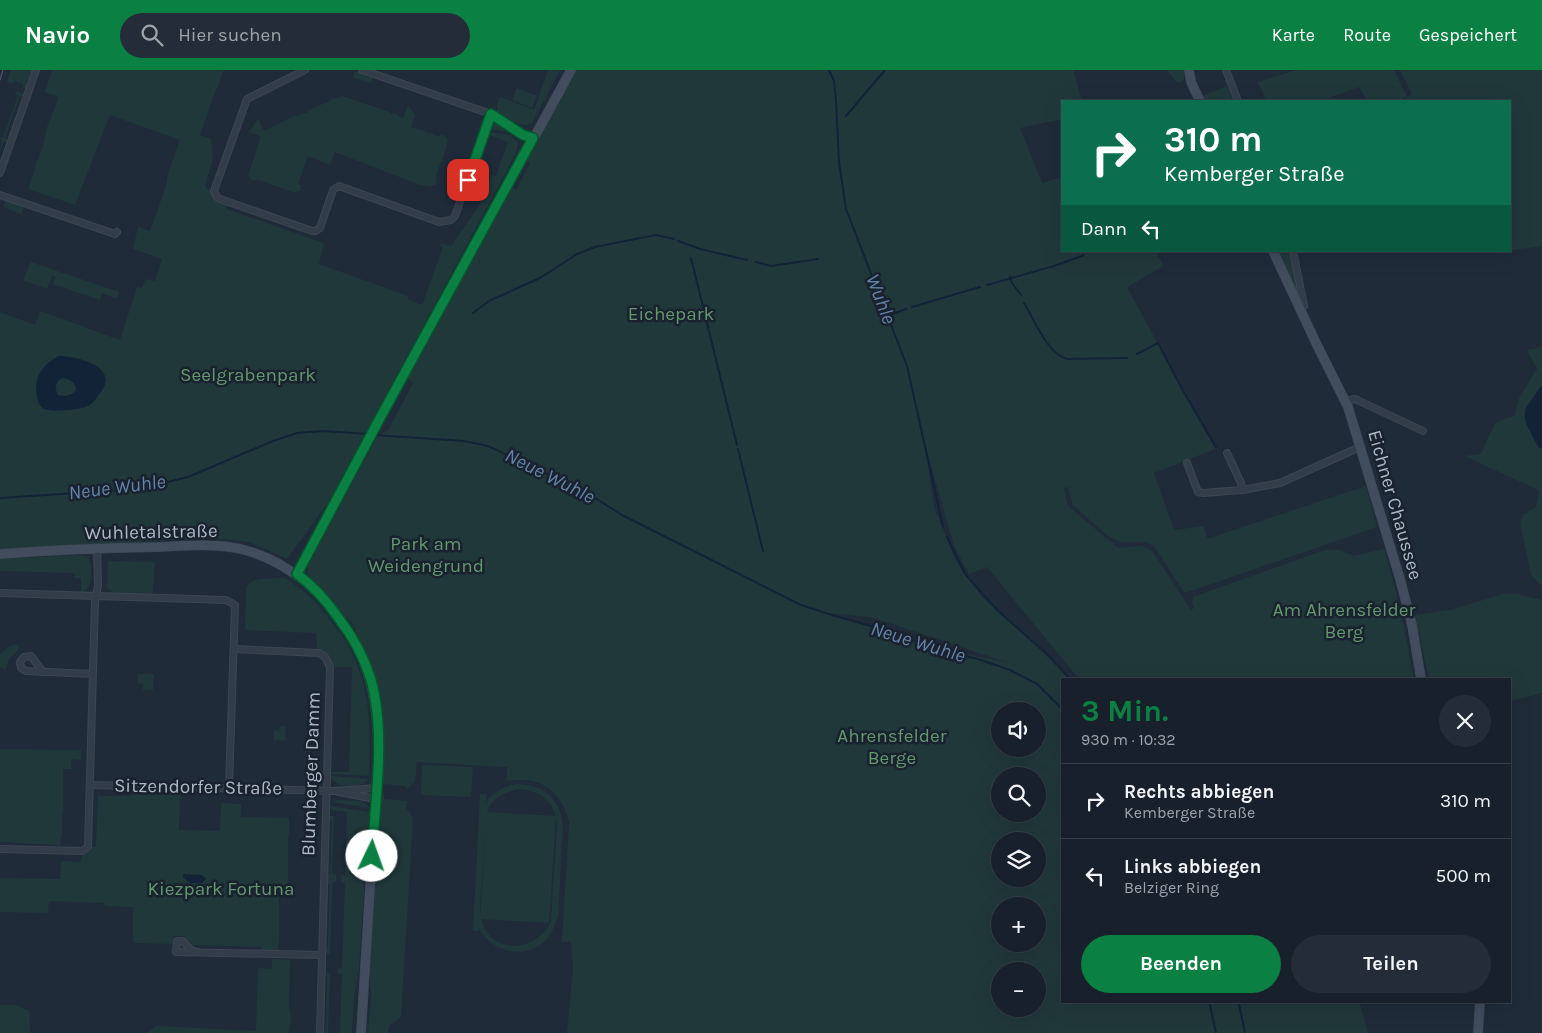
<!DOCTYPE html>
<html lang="de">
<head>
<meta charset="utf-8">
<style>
	:root { --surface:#17202b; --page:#242d37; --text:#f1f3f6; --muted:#9ea3a9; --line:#363e47; --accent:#0b8043 }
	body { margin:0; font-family:Karla,sans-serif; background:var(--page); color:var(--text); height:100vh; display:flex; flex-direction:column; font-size:19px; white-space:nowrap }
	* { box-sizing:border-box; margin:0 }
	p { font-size:16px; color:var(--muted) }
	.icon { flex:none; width:28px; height:28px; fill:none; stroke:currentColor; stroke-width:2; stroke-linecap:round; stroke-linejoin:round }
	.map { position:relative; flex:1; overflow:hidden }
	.details { position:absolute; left:1061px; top:608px; width:450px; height:325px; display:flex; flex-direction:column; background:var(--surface); border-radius:0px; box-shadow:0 5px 20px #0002,0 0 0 1px var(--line) }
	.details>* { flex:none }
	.hud { position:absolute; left:1061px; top:30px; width:450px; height:152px; border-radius:0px; box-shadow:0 5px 20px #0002,0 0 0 1px var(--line); background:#0b6e4f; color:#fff; overflow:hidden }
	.tools { position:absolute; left:991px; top:632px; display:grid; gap:10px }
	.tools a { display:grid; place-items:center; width:55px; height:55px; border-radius:50%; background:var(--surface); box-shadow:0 5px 20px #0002,0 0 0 1px var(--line); font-size:25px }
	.pin { position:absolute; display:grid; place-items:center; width:42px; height:42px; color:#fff; margin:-21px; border-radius:10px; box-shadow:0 2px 8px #0006 }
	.me { position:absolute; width:55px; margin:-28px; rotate:3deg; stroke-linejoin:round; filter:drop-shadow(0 0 4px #0008) }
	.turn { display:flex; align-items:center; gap:18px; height:105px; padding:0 20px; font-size:22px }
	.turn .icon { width:65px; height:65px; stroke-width:2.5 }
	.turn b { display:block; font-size:35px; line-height:42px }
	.then { display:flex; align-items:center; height:48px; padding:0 20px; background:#0003; gap:10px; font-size:19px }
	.round { display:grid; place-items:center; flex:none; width:52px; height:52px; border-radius:26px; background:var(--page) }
	.head { display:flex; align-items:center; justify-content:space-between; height:85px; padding:0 20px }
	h1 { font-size:30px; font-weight:700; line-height:38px; color:var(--accent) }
	.button { display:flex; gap:10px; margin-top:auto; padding:10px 20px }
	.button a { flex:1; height:58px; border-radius:30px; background:var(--accent); color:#fff; font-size:20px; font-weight:700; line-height:58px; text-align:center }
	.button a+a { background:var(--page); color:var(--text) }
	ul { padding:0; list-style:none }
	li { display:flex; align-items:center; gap:15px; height:75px; padding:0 20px; border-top:1px solid var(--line) }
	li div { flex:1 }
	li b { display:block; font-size:19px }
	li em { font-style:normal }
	header { display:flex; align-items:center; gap:30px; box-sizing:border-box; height:70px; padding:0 25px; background:var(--accent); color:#fff }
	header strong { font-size:24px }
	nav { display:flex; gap:28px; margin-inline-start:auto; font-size:18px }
	.search { width:350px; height:45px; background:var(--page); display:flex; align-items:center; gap:12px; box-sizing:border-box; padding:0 18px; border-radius:28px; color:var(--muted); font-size:19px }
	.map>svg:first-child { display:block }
	.green { fill:#21383b; fill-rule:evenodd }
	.water { fill:#132337; fill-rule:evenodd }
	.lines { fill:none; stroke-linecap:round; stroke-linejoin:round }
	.stream { stroke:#132337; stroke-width:2 }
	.street-casing { stroke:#3c4653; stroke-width:8 }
	.secondary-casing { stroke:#3c4653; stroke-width:10 }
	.street { stroke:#333d4a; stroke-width:6 }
	.secondary { stroke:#414c5d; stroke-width:9 }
	.tram { stroke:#546171; stroke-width:1 }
	.route-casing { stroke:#07532c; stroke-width:12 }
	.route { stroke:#0b8043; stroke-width:9 }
	.labels { text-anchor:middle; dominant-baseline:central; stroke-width:5; stroke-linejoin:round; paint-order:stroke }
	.park-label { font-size:19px; fill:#63986e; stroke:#19222e }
	.street-label { font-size:19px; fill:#adb8c6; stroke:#19222e }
	.water-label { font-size:20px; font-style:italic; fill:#6483a8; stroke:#19222e }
</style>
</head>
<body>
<header>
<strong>Navio</strong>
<div class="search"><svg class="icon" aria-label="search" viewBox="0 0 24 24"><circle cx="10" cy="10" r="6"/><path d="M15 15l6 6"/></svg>Hier suchen</div>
<nav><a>Karte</a><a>Route</a><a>Gespeichert</a></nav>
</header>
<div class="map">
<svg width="1542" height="963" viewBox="0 0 1542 963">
	<rect width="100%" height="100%" fill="#1f2b39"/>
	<path class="green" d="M11 0H33L26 19 23 18V14L14 11 13 14 7 12Z
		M52 0H225L223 2 217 19H216L200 65 211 69 213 89 205 115 207 120 211 121 214 129 227 135 226 139 324 173 319 194 408 226V229L422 235 443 177 439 175 440 173 451 176 479 136 491 105 496 106 508 72 492 66 488 62 510 65 518 73 516 83 329 431 287 489 249 472 214 468 0 479V242L35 255 40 241 120 270 137 217 142 218 146 209 155 211 162 189 133 179 138 157 150 161 166 116 168 103 180 70 110 45 75 135 28 119 36 96 35 95 37 90H38L44 73 46 60 59 27 45 22Z
		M548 0H560L532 53C520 59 507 48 497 41V35L500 27 534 40Z
		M576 0H1073L1082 31H1062V49L1020 58 1042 113 1062 107V181H1155L1164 196 1127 217 1215 379 1154 403 1174 460 1204 456 1207 469 1366 416 1377 457 1188 522H1184L1154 476 1146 472H1121L1108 466 1073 435 1068 417 1064 418 1068 436 1118 478 1142 476 1152 481 1191 540 1194 538 1192 534 1193 527 1322 481C1334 478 1342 480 1353 486L1384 479C1397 521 1406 565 1414 609H1079L987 497 969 504 954 476 925 374 934 437 955 489 981 526 1072 609H1062V931H1359L1368 963H567L573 898 571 872H562L569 752C561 720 540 705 507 711V697L417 692 415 711 408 719 405 716 382 714V630L372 595 352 553 308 505V495L378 366 389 359 413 313 408 309 512 118 516 120 530 93 527 91 530 84ZM828 543 871 547 1009 593 933 577 878 558 835 546ZM1000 641H1038V679H1000ZM1000 706H1038V744H1000ZM1000 771H1038V809H1000ZM1000 836H1038V874H1000ZM1000 901H1038V939H1000Z
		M1167 0H1184V9L1182 12H1176Z
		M1296 0H1394L1407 27 1412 24 1400 0H1542V176L1512 180 1510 176V31H1409L1406 27 1396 31H1367L1359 17 1320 31H1266L1258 12Z
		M355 1 373 7 371 13 353 8Z
		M1227 16 1233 31H1205L1202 26Z
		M517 18 537 26 532 38 512 30Z
		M18 21 24 25 23 27 20 26 5 68 8 70V73L4 71 0 82 2 71 0 67 3 68 18 25 14 24Z
		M342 26 387 41 392 44 393 43 398 45V46L403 48 408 35 415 45 411 57 423 60 428 64 429 62 439 67 441 64 446 66 445 68 448 69 445 82 435 109 437 110 435 116 433 115 431 117 420 115 335 82 330 95 308 86 298 114 301 116 300 121H297L296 123 256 109 255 111 250 109V107L248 106 261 66 249 62 258 49 264 61 296 45 297 46 308 42V40L330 31V30Z
		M497 52 511 60 510 62 489 59 492 54Z
		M6 130 24 136 21 144 3 137Z
		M1277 181H1290L1300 230Z
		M31 192 119 222 117 229 102 223 100 230 53 214 56 207 52 206 47 219 23 210Z
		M1542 275V315L1524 340 1539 377 1542 378V517L1531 505 1520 452 1524 444 1535 438 1540 421 1465 386 1481 384 1495 353 1515 345 1519 328 1537 299 1527 280 1535 279Z
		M80 485 88 487C92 496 93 509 88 518L81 522V508H75V503L0 501V489Z
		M108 491 155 492 153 522 151 524 114 523 107 518Z
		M285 508C311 525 322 537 339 563L340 562C371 611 371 650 369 706L330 704 332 702H349L352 597H333L329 587 317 580 316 563 245 560 246 517C254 506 273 509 285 508Z
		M1503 524H1516L1542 530V623L1510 631V609H1429L1415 545 1450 540Z
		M16 574 19 576 17 582 9 589 7 597 5 599 0 598V584L10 576Z
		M138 604H154L153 620H143V614L138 613Z
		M280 656H286L285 671 274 670V660L279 661Z
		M0 679 81 680V690L71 689V699H63V741L62 742V765L60 775 0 772Z
		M422 695 473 697 471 727 421 725Z
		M330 706 369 709 363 714C352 716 336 718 330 706Z
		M516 714C544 714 560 728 563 756L558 847C555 853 553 860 550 865 531 892 494 884 479 859L478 861H473L480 724H486V732C494 722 503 717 516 714ZM518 719C536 720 551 728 556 746L487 742C492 728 505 722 518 719ZM487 743 480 848V836ZM556 747 557 758 551 851C536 884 490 885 481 849L549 853Z
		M134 724 180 725 179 760 220 761 221 733 241 734V747L289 748V760L290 761 288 767V827H279V869L278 882H261V877L193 875 185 866H173L172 874 135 873 133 870V837L105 836 104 833 49 831 48 843 0 842V808L60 809 61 791 81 792 82 785 87 783 91 777H96L98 726H132Z
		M384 724V729L407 731 406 738 413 748 401 947 389 956 388 963H368L371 926 369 900 381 726Z
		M338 730 362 731 370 738 332 732Z
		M329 736 369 742 359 898 354 926 352 963H340L342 904 338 903V899L342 898 345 813H341V805H345L347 742 332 740Z
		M330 746H334L332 804 336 805V812L332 813 330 884H328L324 880 328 876 330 814 326 812V805L330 804 332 750 328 749Z
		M272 889 290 890 289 935 291 948 289 963H147L156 956 256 961 258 898 272 899Z
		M326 903H330L328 963H326L327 906Z
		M0 935H16L29 941 30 963H0Z"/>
	<path class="water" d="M59 286C73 286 111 294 105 314 104 319 100 323 97 327 95 331 91 335 86 337 79 340 50 342 44 339 39 336 38 331 37 326 33 307 43 294 59 286ZM63 308C71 310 75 312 76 320 71 326 65 327 58 325 54 317 55 312 63 308Z
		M1542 315V378H1539C1520 343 1519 347 1542 315Z
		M183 804 202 805 206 809 202 813H190L183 807Z"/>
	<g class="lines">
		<path class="stream" d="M829 0 834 11 836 31 839 92 846 139 907 296 943 457
			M846 46 885 0
			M678 171 700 179 747 190
			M691 188 737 375
			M756 192 771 196 818 189
			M1010 207 1012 213 1021 225
			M987 215 1054 196 1084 185
			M1024 233C1035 251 1047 283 1067 289L1127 288
			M912 237 980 217
			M473 243 489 231 540 208 577 184 595 177 656 165 674 169
			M887 246 906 239
			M1137 284 1158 273 1182 319 1216 377
			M374 365 464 371 488 376 584 421 622 445 801 535 835 546 878 558 933 577 981 590 1010 600 1037 614 1062 639
			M738 379 763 481
			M0 428 139 419 188 407 273 371 297 363 322 361 370 364
			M947 467 965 504 998 541 1046 583 1070 609
			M1209 931 1216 963
			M1237 931 1240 938 1245 963"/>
		<g class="street-casing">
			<path id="street" d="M305 0 247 29 214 121 217 127 220 129 312 161H315L320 158 333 120 339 116 439 152 451 150 455 146 491 44
				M362 0 491 44 523 65 533 68
				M1226 0 1238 31
				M0 103 36 0
				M0 125 115 164 117 162
				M1293 181 1304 236
				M1346 331 1355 329 1423 361
				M1227 383 1241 413 1242 420
				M1187 393 1198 422 1203 423 1242 420 1280 413 1360 377
				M0 523 226 530 235 535 229 717
				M234 579 319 583 325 587 330 597 320 963
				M43 602 31 586 24 587 20 592 21 598 26 601 93 604
				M91 715 335 721 376 718
				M339 722 375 729
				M0 779 82 781 88 777 95 531 98 515 97 478
				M201 883 191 880 183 871H177L176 882 321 885"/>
		</g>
		<g class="secondary-casing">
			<path id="secondary" d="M1189 0 1191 12 1200 31
				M1273 181 1316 273 1348 337 1400 509 1412 555 1421 609
				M0 484C53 480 105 478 158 477 186 476 214 473 241 479 273 487 299 504 322 527 395 602 378 690 372 785 368 844 365 904 361 963
				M297 504 383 344 571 0
				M1478 963 1480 931"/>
		</g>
		<use href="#street" class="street"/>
		<use href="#secondary" class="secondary"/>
		<path class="tram" d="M0 10 3 0"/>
	</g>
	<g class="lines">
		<g class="route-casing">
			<path id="route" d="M372 786C375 731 386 663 371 610 364 587 352 565 337 546 326 530 313 516 297 504L380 348 533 68 523 65 491 44 468 110"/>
		</g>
		<use href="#route" class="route"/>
	</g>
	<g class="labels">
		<g class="park-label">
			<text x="671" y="244">Eichepark</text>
			<text x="248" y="305">Seelgrabenpark</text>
			<text x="426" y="474">Park am<tspan x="426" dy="22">Weidengrund</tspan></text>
			<text x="1344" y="540">Am Ahrensfelder<tspan x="1344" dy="22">Berg</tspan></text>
			<text x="892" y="666">Ahrensfelder<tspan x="892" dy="22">Berge</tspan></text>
			<text x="221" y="819">Kiezpark Fortuna</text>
		</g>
		<g class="street-label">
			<text transform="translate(1395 435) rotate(74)">Eichner Chaussee</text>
			<text transform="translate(151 462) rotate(-1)">Wuhletalstraße</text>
			<text transform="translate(311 704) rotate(-88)">Blumberger Damm</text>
			<text transform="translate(198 717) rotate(1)">Sitzendorfer Straße</text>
		</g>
		<g class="water-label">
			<text transform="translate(881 229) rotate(69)">Wuhle</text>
			<text transform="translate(550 406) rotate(27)">Neue Wuhle</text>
			<text transform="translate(117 417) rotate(-7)">Neue Wuhle</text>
			<text transform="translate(918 572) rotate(17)">Neue Wuhle</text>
		</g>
	</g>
</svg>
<div class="tools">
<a><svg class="icon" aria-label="sound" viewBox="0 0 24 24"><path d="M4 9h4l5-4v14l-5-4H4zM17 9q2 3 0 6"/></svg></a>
<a><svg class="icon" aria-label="search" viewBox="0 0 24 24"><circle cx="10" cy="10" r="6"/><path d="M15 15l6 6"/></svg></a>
<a><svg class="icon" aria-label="layers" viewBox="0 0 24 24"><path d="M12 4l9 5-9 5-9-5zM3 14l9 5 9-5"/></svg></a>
<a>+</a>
<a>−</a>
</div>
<div class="pin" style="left:468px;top:110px;background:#d93025"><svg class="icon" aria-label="arrive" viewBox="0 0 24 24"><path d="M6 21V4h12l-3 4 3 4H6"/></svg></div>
<svg class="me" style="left:372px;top:786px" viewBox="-20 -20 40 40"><circle r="19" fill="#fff"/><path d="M0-13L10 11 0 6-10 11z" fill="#0b8043"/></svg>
<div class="hud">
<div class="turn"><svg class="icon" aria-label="right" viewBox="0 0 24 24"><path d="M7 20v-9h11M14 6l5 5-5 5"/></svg><div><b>310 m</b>Kemberger Straße</div></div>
<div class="then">Dann<svg class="icon" aria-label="left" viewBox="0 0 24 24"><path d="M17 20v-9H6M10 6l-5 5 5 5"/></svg></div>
</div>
<section class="details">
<div class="head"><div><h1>3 Min.</h1><p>930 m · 10:32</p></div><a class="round"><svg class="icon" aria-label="close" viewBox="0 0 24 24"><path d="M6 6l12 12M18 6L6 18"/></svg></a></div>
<ul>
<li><svg class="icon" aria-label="right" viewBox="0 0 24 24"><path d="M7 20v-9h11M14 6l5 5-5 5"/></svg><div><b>Rechts abbiegen</b><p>Kemberger Straße</p></div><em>310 m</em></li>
<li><svg class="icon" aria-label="left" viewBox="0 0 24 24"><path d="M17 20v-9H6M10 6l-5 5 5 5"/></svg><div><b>Links abbiegen</b><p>Belziger Ring</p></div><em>500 m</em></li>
</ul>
<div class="button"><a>Beenden</a><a>Teilen</a></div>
</section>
</div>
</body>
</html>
